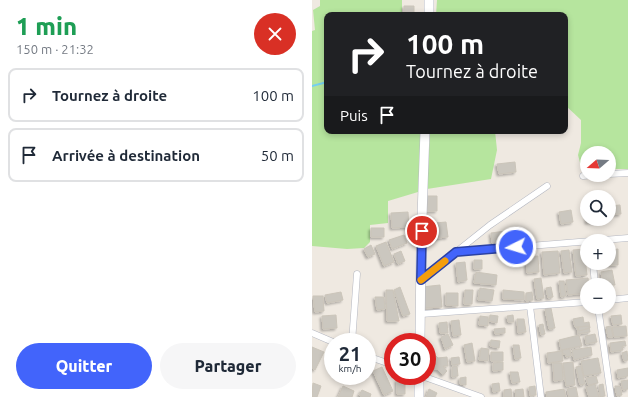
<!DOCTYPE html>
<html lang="fr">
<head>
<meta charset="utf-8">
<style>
	:root { --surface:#fff; --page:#f6f6f7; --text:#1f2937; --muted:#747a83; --line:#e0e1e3; --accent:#4264fb }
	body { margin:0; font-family:Ubuntu,sans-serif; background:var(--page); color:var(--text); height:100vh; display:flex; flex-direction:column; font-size:15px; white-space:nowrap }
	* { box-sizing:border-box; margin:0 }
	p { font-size:13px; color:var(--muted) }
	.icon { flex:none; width:22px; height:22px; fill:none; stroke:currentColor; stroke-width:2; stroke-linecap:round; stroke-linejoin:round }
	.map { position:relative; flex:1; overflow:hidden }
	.details { display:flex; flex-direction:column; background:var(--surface); width:312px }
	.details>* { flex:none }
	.top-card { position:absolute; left:12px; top:12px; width:244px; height:122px; border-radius:8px; box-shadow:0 2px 6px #0003; background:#202124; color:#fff; overflow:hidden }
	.needle { width:26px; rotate:251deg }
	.buttons { position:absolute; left:268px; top:146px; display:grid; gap:8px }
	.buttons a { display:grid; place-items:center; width:36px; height:36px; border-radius:50%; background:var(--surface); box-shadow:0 2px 6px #0003; font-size:20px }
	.speed { position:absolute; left:12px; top:333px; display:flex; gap:8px; font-size:20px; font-weight:700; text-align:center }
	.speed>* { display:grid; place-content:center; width:52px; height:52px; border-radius:50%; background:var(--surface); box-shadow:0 2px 6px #0003; line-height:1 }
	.speed small { font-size:10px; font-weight:400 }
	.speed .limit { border:6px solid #d22; background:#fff; color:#111 }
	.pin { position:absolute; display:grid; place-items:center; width:34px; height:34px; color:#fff; margin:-17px; border:2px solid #fff; border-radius:50%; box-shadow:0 1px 4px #0007 }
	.me { position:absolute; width:44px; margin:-22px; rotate:265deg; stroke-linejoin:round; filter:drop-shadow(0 0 3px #0008) }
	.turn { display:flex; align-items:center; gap:14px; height:84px; padding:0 16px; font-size:18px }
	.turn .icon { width:52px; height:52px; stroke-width:2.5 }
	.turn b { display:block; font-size:28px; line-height:34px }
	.then { display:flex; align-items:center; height:38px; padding:0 16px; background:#0003; gap:8px; font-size:15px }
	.round { display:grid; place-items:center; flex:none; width:42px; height:42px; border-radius:21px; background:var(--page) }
	.overview { display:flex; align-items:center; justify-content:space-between; height:68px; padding:0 16px }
	h1 { font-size:24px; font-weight:800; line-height:30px; color:#1e9e55 }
	.action { display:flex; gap:8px; margin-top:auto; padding:8px 16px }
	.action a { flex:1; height:46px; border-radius:24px; background:var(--accent); color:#fff; font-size:16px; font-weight:800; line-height:46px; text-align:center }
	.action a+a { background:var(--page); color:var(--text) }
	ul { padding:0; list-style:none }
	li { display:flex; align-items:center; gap:12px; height:54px; margin:0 8px 6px; padding:0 8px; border:2px solid var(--line); border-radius:8px }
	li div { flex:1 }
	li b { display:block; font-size:15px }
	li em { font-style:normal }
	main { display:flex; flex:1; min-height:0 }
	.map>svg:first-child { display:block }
	.green { fill:#b6e59e }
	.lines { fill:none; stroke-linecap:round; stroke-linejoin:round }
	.stream { stroke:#75cff0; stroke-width:2 }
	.building { fill:#cbc7bf; stroke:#cbc5ba; filter:url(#shadow) }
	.street-casing { stroke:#b4b7c1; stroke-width:7 }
	.secondary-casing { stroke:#b4b7c1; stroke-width:10 }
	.street { stroke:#fff; stroke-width:6 }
	.secondary { stroke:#fff; stroke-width:9 }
	.route-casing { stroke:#2b41a3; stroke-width:10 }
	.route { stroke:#4264fb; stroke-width:7 }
	.slow { stroke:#f59e0b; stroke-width:7 }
</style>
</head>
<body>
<main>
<section class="details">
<div class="overview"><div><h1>1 min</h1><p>150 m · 21:32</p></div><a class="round" style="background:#d93025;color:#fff"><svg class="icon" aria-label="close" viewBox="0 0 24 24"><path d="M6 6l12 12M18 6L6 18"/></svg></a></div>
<ul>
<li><svg class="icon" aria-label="right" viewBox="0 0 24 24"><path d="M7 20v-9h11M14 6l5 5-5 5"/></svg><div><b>Tournez à droite</b></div><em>100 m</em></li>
<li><svg class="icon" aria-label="arrive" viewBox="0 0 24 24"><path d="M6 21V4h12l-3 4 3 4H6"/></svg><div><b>Arrivée à destination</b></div><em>50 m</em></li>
</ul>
<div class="action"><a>Quitter</a><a>Partager</a></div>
</section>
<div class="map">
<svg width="316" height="397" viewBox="0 0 316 397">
	<defs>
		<filter id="shadow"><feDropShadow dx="-2" dy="2" stdDeviation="1" flood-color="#0004"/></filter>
	</defs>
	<rect width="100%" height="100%" fill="#efe9e1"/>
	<path class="green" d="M8 0H90V15H15V131H109L106 192 76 201V223L58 225V242L52 248 35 249 0 246V31L3 30 1 10 8 6Z
		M125 0H316V169H297V153H275V170H270L266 155 269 143V120L253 105V15H124Z
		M118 131H183L185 150 179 179 115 189Z"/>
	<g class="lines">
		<path class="stream" d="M0 86 15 82"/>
	</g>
	<path class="building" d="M92 6H102V14L92 15Z
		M203 162 204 172 187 174 185 164Z
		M114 196H125V211H114Z
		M308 205 309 214 297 215V206Z
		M259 210 261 222 249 224 247 212Z
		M96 212 97 227 80 228 79 213Z
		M275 212V219H287V222H275Z
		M134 222 136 237 114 239 112 224Z
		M59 228H72V237H59Z
		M201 230 202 240 180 243 179 233Z
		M92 235 95 243 80 249 77 240Z
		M74 242 82 262 72 266 64 246Z
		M59 245 63 254 56 257 52 249Z
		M272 249 275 275 264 276 261 250Z
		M306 249V265H297V250Z
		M257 250 260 272 252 273 249 251Z
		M89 251 93 261 86 264 82 254Z
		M246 251 248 273 232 275 230 252Z
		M226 256 227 272 215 273 214 257Z
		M162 260H170V269H162Z
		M153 262 155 280 146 282 144 263Z
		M300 270 303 285H291L289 272Z
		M164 272 185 275 184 285 162 283Z
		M229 278 232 298 225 299 222 279Z
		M276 278 277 285H275V293L256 295 254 280Z
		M247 281H252L254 296 249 297Z
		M128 285 130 307 112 308 110 287Z
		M88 287 98 314 91 316 82 290Z
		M239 287 241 297 236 298 234 288Z
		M168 288 182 290 180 301 166 300Z
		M74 290H81L87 321H75Z
		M153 290H161L160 304H152Z
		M191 290 212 292V300L191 299Z
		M29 292 31 300 15 303 13 295Z
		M220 292 221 300 214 301V293Z
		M134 293H146V306L134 305Z
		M1 296H11L12 311 3 312Z
		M63 297H72L73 309 65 310Z
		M239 308 243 328 237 329 233 309Z
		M24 315 25 328 11 329 10 316Z
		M178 315 186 316 185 323 177 321Z
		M201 315 202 322H196L195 316Z
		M309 315 310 324 301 325 299 316Z
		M168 316 176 317V326L167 325Z
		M271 317 272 323 277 322 278 328 267 331 266 327H263L261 319Z
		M205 319H212L214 332 206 333Z
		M147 320 149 335 141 336 139 321Z
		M135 322 136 333H128L127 323Z
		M231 324 233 334 229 335 227 325Z
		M277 326 278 332 266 334 265 327Z
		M299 326 301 337H296L294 327Z
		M314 326 315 336 302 337 300 327Z
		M193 328V333L183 334 182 329Z
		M136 334 141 345 133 349 129 337Z
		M283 334 285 342 274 344 273 336Z
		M267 335 270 346 249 350 247 340Z
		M179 340 188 341 187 348 178 346Z
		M313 341 314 346H310L311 350 299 352 298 343Z
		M160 343 163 361 155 362 152 345Z
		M201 345H207L209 358 203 359Z
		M0 347 12 352 3 370 0 368Z
		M279 347 280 355 262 360 260 350Z
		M169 348 177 349 176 361 167 360Z
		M258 349 259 356 254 357 253 354H251L250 350Z
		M119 351 126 358 135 357 136 366H131L135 371 131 375 125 369H120V366L115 361V359L117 357 115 356Z
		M250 351 251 361 236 363 235 353Z
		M315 351 316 360 312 361 310 353Z
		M179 352H191V361H179Z
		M147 357 148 364 140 365 139 358Z
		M286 358 289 373 272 376 269 361Z
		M191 362V370L181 371V363Z
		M261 362 263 385 254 386 251 363Z
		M241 363H250L251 380 242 381Z
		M145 366 146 376 140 377V367Z
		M269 366 273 384 268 385 264 367Z
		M70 367 81 391 72 395 61 371Z
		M316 368V376L306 378 305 370Z
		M198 372H206L208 382 200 383Z
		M284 376 286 383 276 385 274 378Z
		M154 377V385L148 384V378Z
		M85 380H93V394H85Z
		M316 380V389L311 390 309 381Z
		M1 383 9 386 5 397H0Z
		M187 383 188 391 181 392 180 384Z
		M283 384 287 397H277L274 387Z
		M291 384 293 396 288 397 287 385Z
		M31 386 42 391 40 397H26Z
		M223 386 224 395 218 396 217 387Z
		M303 386H308L310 395 305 396Z
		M264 387 266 397H257L255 389Z
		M117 389 125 393 123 397H114Z
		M199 389 200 397H192V390Z
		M211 389 212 397H204L203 390Z
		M252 389 254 397H235L234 392Z
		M50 390 59 394 58 397H51L47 395Z"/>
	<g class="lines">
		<g class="street-casing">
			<path id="street" d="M297 174 316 173
				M271 176 282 175
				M144 252 316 238
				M281 263 283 285
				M109 280 178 225 235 186
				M297 300 316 298
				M218 306 229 397
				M286 307 299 397
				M109 314 275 302
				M0 333 21 342
				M40 342 45 274
				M55 356 81 365
				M110 376 169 397"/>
		</g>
		<g class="secondary-casing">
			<path id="secondary" d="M117 15V0
				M108 342 109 245 113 131
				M107 397V376"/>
		</g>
		<use href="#street" class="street"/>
		<use href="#secondary" class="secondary"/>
	</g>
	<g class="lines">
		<g class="route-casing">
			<path id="route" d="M110 231 109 280 144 252 204 247"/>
		</g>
		<use href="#route" class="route"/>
		<path class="slow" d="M109 280 133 261"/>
	</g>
</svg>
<div class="buttons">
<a><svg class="needle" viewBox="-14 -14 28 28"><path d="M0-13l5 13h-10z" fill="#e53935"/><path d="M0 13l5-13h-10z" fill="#747a83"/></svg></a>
<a><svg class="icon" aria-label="search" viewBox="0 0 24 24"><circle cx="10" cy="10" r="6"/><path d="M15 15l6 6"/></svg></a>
<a>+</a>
<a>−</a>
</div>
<div class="speed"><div>21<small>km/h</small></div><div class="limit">30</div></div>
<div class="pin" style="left:110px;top:231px;background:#d93025"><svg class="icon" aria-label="arrive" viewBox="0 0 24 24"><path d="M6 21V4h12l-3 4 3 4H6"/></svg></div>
<svg class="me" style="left:204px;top:247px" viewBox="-20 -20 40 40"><circle r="17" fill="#4264fb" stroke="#fff" stroke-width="3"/><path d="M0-11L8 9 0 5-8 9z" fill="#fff"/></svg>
<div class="top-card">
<div class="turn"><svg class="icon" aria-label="right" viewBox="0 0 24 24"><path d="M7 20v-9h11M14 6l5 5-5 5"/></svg><div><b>100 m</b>Tournez à droite</div></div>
<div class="then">Puis<svg class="icon" aria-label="arrive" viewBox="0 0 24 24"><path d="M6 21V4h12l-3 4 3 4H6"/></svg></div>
</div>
</div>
</main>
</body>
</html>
